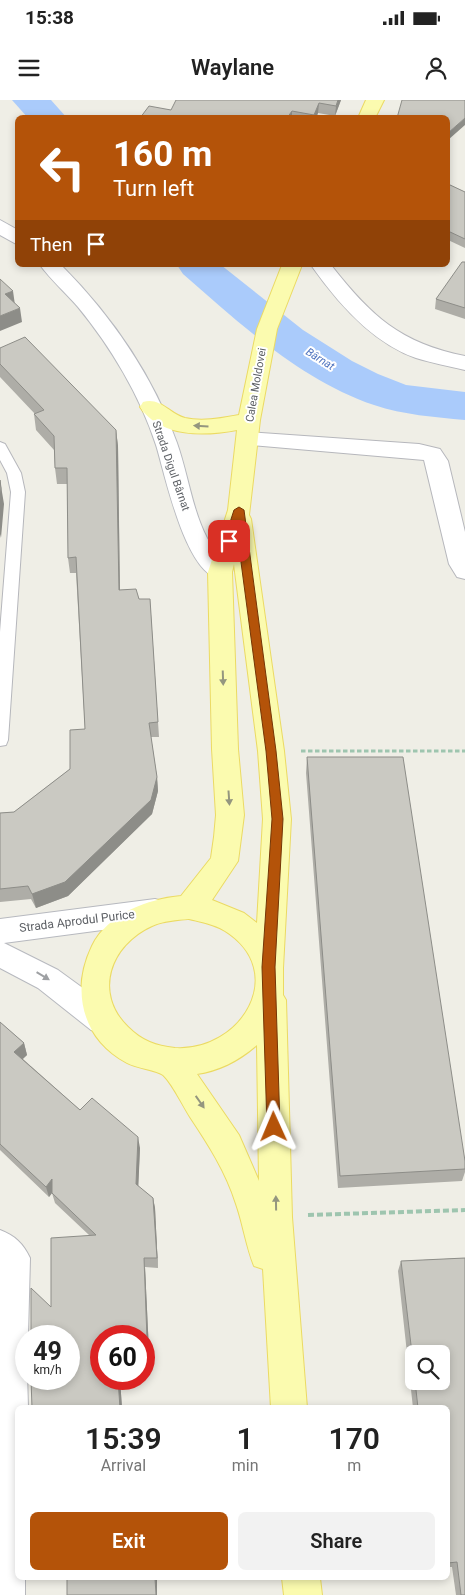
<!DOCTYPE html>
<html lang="en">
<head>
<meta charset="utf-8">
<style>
	:root { --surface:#fff; --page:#f2f2f2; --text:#222; --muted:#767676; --accent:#b45309 }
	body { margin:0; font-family:Roboto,sans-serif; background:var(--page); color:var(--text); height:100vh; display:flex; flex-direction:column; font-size:19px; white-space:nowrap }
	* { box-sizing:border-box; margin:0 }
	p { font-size:16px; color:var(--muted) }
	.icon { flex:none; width:28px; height:28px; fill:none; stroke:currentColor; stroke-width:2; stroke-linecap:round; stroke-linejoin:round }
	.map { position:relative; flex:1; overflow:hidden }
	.panel { position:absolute; left:15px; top:1305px; width:435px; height:175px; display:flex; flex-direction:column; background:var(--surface); border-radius:8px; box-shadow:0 2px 8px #0003 }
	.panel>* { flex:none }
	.banner { position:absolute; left:15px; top:15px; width:435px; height:152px; border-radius:8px; box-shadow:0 2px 8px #0003; background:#b45309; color:#fff; overflow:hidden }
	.buttons { position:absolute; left:405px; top:1245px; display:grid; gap:10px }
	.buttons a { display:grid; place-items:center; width:45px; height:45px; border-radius:8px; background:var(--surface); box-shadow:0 2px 8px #0003; font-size:25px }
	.speed { position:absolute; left:15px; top:1225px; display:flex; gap:10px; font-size:25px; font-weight:700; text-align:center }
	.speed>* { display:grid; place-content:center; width:65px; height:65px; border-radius:50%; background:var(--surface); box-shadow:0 2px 8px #0003; line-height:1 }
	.speed small { font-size:12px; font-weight:400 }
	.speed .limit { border:8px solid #d22; background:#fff; color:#111 }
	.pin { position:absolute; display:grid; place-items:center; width:42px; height:42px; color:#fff; margin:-21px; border-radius:10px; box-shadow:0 2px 8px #0006 }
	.me { position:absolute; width:55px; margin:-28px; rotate:359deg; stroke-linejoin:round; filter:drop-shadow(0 0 4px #0008) }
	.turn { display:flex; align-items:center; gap:18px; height:105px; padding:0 15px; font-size:22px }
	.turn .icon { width:65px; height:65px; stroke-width:2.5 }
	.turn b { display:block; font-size:35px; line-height:42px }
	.then { display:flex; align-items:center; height:48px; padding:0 15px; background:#0003; gap:10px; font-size:19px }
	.eta { display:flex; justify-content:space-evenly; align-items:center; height:85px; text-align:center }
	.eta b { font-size:30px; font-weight:600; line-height:35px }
	.action { display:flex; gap:10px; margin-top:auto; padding:10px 15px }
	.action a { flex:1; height:58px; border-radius:8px; background:var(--accent); color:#fff; font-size:20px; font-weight:600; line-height:58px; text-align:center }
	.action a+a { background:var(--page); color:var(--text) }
	.status { display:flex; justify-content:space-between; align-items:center; height:35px; padding:0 25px; background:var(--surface); direction:ltr }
	.status svg { height:14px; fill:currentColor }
	header { display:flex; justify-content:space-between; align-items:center; height:65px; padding:0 15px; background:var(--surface); font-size:22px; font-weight:600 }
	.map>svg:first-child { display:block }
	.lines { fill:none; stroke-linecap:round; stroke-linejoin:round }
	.river { fill:#aacbfb; fill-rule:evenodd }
	.lane-casing { stroke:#b6b7bc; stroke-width:2 }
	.street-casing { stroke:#b6b7bc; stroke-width:2 }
	.secondary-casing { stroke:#b7b9bf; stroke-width:2 }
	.primary-casing { stroke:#ebda63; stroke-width:2 }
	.path-far1 { stroke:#9ec5af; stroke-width:3; stroke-dasharray:4.5 2.5; stroke-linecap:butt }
	.path { stroke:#9ec5af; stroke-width:4; stroke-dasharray:6 3; stroke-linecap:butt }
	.lane { fill:#fff; fill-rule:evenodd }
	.street { fill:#fff; fill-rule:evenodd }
	.secondary { fill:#fff; fill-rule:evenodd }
	.primary { fill:#fbfbaf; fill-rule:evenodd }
	.wall { fill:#aeada7; fill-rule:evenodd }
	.shaded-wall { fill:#8d8d88 }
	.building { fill:#cac9c2; stroke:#8d8d88 }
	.oneway { fill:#94967f }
	.oneway2 { fill:#9ea0a3 }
	.route { fill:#b45309; stroke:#753606 }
	.labels { text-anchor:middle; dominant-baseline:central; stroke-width:4; stroke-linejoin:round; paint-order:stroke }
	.far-water-label { font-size:11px; font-style:italic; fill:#4d72be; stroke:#fff }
	.far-street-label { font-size:11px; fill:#5d6065; stroke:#fff }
	.street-label { font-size:12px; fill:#5d6065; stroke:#fff }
</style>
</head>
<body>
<div class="status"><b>15:38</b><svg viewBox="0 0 49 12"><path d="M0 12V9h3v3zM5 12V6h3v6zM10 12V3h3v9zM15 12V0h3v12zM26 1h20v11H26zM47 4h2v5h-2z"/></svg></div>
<header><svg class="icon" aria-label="menu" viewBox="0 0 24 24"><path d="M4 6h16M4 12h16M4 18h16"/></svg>Waylane<svg class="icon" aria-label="person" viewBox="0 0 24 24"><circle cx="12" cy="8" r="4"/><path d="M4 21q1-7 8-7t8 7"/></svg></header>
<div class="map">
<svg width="465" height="1495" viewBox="0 0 465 1495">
	<rect width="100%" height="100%" fill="#efeee6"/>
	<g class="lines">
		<path class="river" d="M12 0H51L67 18H28Z
			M177 165H221L303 230 352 261 378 274 406 285 465 292V320C434 317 404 315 374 305 301 280 240 224 183 174Z"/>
		<g class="lane-casing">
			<path id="lane" d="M0 342 5 344 21 373 25 392 8 640 6 645 0 646V532L11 392 7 373 0 360Z"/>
		</g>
		<g class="street-casing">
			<path id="street" d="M311 165H331C371 216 400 243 465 256V270C449 266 432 263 416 258 372 243 337 202 311 165Z
				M248 332 419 344 440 349 448 361 465 432V479L457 477 449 464 424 360 240 344 237 339 240 334Z
				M0 1130C15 1136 23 1143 30 1158L28 1236H26L28 1308H18V1478H25V1495H0Z"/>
		</g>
		<g class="secondary-casing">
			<path id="secondary" d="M0 120 18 130V145L0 135Z
				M40 165H61C111 215 153 276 177 343 188 374 192 409 207 438 214 450 225 460 232 472L228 478C188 490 165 373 156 345 140 296 111 247 78 207 66 193 51 180 40 165Z
				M155 799 165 802 169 811 165 820 155 823 4 843 58 870 113 910 117 920 113 930 102 933 91 930 38 888 0 868V819Z"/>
		</g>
		<g class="primary-casing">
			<path id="primary" d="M366 0H384L375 18H358Z
				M282 165H302L277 229 260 320 249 415 251 419 284 651 291 719 283 868V895L286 900 292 1117 307 1308H271L263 1169 254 1166C246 1146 243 1124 236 1104 226 1072 208 1044 190 1017 183 1006 172 983 163 975 156 970 136 968 127 963 81 938 71 890 92 846 108 813 148 799 181 796L211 758 214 737 216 715 212 649 208 472 228 410 237 330C206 336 160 338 140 307L143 302C161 297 169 314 185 318 203 322 222 318 239 315L257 229ZM234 464 258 651 263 719 257 823 244 813 212 800 238 761 244 715 238 649 232 472ZM189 819C201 822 214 824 225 831 290 872 241 952 175 948 156 946 142 941 128 927 93 893 110 845 152 826 163 821 177 820 189 819ZM257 945 259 1081 239 1035 197 974C219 971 240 960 257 945Z
				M282 1478H320L322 1495H284Z"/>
		</g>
		<path class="path-far1" d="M301 651H465"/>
		<path class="path" d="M308 1115 465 1110"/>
		<use href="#lane" class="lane"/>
		<use href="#street" class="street"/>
		<use href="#secondary" class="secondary"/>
		<use href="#primary" class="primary"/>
	</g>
	<path class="wall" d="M341 0 335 16 318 13 316 18H140L171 10Z
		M448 84 465 92V148L448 140Z
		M465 162V219L435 209 436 199Z
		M0 248 116 330 118 346 120 490 139 499H150L159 637H151L157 677 158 691 152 714 68 796 36 808 31 799 0 802V713L14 712 70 669 85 629 76 473H70L68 458 67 384H57L55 368 54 350 36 330 34 314H35L0 277Z
		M307 657 465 1061V1072L462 1081 338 1088 306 673Z
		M0 922 24 943 27 955 23 959 80 1010 140 1048 138 1086 153 1098 155 1108 158 1168 145 1167 150 1273 144 1274V1236L101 1279H120L122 1308H32L51 1207 89 1135 55 1103 52 1093 49 1097 0 1050Z
		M465 1158V1495H456L452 1467H448V1308H413L398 1171 401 1161ZM414 1254H441V1281H414Z"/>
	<path class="shaded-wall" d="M338 0H341L335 16 336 6Z
		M319 3 318 13 316 18H314V15Z
		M292 11V18H287Z
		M465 18V25L448 40V33Z
		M13 191 15 205 5 194Z
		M20 208 22 222 0 231V216Z
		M116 330 118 346 120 505 119 490Z
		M0 380 4 404 1 438 0 434Z
		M157 677 158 691 152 714 68 796 36 808 32 794Z
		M24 943 27 955 18 963 14 952Z
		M138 1037 140 1048 138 1094 136 1084Z
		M52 1079 55 1089 49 1097 46 1087Z
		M153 1098 155 1108 158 1168 157 1158Z
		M144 1158 145 1167 150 1273 148 1266Z
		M118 1279H120L122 1308H120Z
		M155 1478H157V1495H156Z"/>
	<path class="building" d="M176 0H338L336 6 319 3 314 15 292 11 287 18H140L149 6 171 10Z
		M402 0H465V18L448 33V18H397Z
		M448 84 465 92V139L448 131Z
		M462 162H465V208L436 199Z
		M0 179 13 191 5 194 20 208 0 216Z
		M25 237 116 330 119 490 136 489 139 499H150L158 622 149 623 157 677 151 700 65 782 32 794 28 786 0 789V713L14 712 70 669V630L85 629 76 457 68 458 67 368H55L54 336 34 314 44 310 0 264V248Z
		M0 380 1 388 0 401Z
		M307 657H403L465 1061V1069L340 1076Z
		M0 922 24 943 14 952 80 1010 92 998 138 1037 136 1084 153 1098 157 1158H144L148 1266H144V1236H101V1279H118L120 1308H32L31 1279H69V1236H31V1188L51 1207V1138L96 1135 52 1093V1079L46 1087 0 1044Z
		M465 1158V1495H461L457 1462 448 1463V1308H418L415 1281H441V1254H414V1270L401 1161Z
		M67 1478H155L156 1495H67Z"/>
	<defs><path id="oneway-solid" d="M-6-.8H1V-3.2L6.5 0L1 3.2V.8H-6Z" transform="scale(1.25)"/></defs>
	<g class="oneway">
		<use href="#oneway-solid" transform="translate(201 326) rotate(-177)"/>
		<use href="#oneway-solid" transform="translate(223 578) rotate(88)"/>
		<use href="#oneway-solid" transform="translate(229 698) rotate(86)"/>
		<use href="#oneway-solid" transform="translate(200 1002) rotate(55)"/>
		<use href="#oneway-solid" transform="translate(276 1103) rotate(-91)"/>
	</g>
	<use class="oneway2" href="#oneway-solid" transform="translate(43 876) rotate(31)"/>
	<path class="route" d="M239 407 244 410 276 651 283 719 275 867 280 1027 278 1031 274 1033 269 1031 267 1027 262 867 272 719 266 651 237 432 233 443H226L224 441 234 410Z"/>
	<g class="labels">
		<g class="far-water-label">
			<text transform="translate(320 259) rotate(32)">Bârnat</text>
		</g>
		<g class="far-street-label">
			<text transform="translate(256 285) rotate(-80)">Calea Moldovei</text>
			<text transform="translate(171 366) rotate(71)">Strada Digul Bârnat</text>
		</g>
		<g class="street-label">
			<text transform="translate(77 821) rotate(-7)">Strada Aprodul Purice</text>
		</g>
	</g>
</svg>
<div class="buttons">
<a><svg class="icon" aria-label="search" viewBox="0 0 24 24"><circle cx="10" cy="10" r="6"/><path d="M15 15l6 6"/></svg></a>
</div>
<div class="speed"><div>49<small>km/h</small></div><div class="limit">60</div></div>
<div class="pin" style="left:229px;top:441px;background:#d93025"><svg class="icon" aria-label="arrive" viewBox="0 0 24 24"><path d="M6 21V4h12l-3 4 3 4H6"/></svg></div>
<svg class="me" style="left:274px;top:1027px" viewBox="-20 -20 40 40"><path d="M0-17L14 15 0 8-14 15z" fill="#b45309" stroke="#fff" stroke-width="4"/></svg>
<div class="banner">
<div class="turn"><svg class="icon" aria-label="left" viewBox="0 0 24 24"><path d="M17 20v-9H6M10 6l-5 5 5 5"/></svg><div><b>160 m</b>Turn left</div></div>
<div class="then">Then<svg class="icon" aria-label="arrive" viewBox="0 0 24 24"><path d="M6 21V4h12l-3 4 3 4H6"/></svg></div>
</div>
<section class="panel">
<div class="eta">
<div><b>15:39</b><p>Arrival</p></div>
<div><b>1</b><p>min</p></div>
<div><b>170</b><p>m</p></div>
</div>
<div class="action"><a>Exit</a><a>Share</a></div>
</section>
</div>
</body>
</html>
